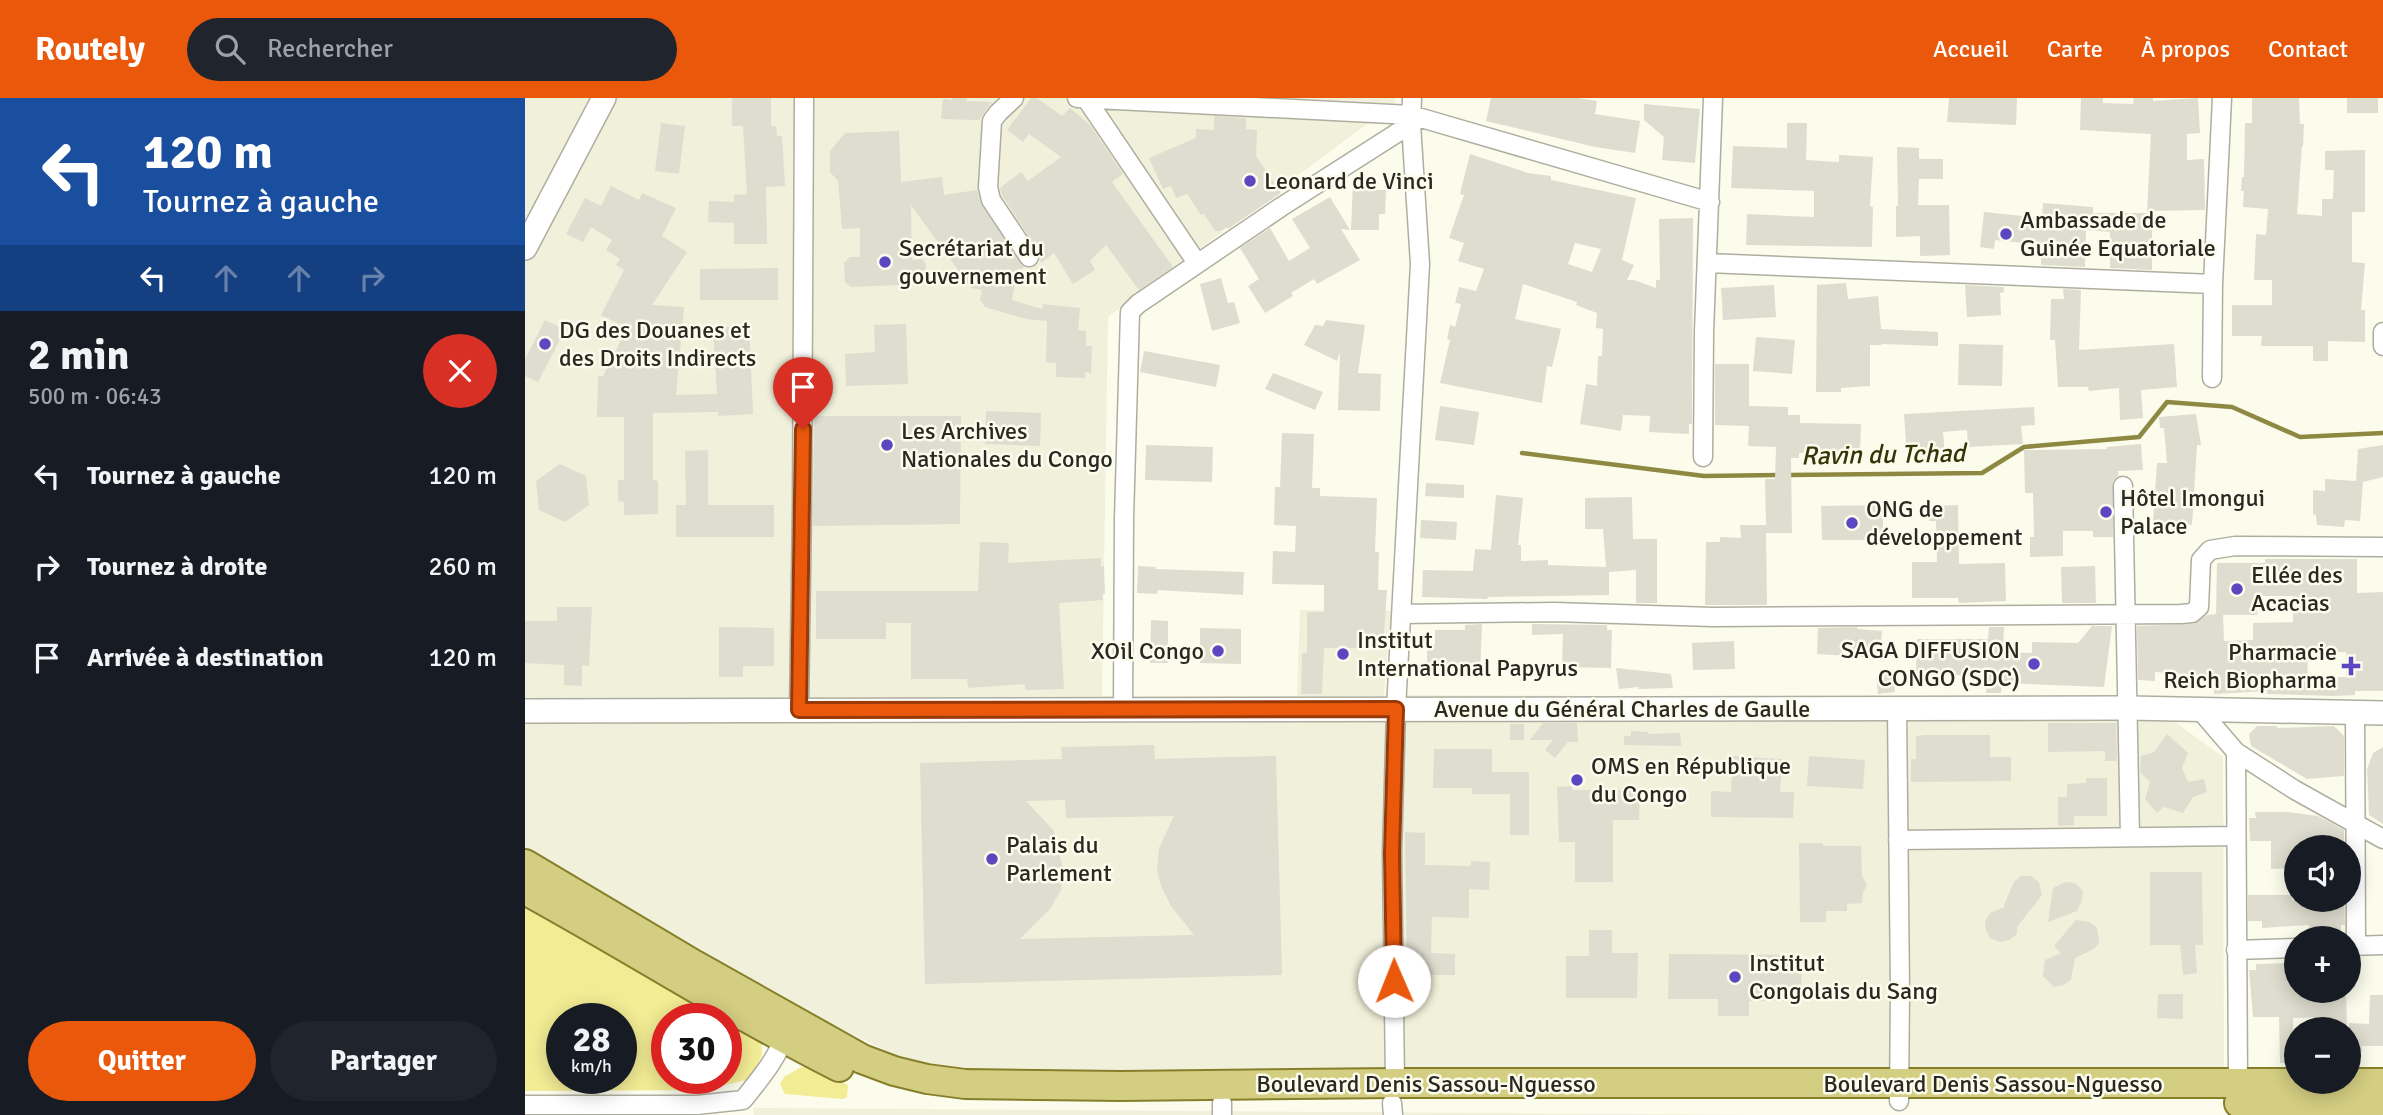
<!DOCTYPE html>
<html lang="fr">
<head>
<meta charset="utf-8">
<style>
	:root { --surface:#171b24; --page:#20242c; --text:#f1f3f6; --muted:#9ea1a6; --accent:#ea580c }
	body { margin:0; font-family:Signika,sans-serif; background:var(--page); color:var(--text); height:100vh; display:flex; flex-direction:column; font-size:26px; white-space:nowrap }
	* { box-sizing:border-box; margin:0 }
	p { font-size:23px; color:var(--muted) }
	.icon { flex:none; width:38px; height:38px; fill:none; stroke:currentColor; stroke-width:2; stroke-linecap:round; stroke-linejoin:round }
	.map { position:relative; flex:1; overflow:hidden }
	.sheet { display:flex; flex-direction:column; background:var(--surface); width:525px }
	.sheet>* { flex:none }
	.banner { background:#1a4fa0; color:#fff; overflow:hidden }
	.controls { position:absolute; left:1759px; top:737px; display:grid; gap:14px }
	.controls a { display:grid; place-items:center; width:77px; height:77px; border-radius:50%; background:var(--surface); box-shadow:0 4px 18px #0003; font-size:35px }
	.speed { position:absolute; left:21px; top:905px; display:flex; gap:14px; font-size:35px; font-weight:700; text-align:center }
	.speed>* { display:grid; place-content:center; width:91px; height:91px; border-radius:50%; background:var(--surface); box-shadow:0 4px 18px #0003; line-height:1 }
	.speed small { font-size:18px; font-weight:400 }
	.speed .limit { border:10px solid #d22; background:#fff; color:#111 }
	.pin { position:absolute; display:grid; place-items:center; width:60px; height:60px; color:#fff; margin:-72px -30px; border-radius:50% 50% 50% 0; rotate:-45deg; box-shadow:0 0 7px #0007 }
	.pin .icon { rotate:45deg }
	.me { position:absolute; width:77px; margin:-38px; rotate:359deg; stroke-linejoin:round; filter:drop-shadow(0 0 5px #0008) }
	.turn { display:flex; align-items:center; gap:24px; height:147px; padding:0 28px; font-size:32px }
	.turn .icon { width:91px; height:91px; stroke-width:2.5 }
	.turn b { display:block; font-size:49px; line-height:60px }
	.lanes { display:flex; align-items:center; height:66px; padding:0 28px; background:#0003; justify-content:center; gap:35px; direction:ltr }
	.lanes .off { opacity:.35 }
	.round { display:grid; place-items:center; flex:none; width:74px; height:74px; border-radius:37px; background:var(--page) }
	.overview { display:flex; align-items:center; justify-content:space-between; height:119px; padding:0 28px }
	h1 { font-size:42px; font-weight:700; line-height:52px }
	.cta { display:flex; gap:14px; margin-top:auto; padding:14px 28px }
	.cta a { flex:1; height:80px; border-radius:42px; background:var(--accent); color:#fff; font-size:28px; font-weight:700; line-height:80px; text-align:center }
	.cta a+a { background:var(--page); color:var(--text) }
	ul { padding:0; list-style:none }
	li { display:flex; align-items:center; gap:21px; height:91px; padding:0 28px }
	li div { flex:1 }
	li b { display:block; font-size:26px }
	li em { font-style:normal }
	header { display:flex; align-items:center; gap:42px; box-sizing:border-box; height:98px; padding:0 35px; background:var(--accent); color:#fff }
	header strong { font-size:33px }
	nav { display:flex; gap:38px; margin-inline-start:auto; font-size:24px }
	.search { width:490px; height:63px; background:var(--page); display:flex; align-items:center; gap:18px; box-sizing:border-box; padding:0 24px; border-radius:38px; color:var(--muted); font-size:26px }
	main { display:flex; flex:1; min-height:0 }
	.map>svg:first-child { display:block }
	.built { fill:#f1f0da }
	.green { fill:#f2ec94; fill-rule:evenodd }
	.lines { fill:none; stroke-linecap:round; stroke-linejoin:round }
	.stream { stroke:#8e8942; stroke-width:4.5 }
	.building { fill:#deddcf; fill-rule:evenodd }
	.minor-casing { stroke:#aeaea0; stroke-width:21 }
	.tertiary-casing { stroke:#aeaea0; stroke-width:26 }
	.primary-casing { stroke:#867f2a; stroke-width:32 }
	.minor { stroke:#fff; stroke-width:18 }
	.tertiary { stroke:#fff; stroke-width:23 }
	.primary { stroke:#d4ce82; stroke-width:28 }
	.route-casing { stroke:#983908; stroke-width:18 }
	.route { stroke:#ea580c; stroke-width:12 }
	.poi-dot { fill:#5b48c0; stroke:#fcfced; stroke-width:2.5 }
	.labels { text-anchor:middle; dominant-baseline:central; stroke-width:5; stroke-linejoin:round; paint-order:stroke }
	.poi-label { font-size:24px; fill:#292823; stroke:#fcfced; text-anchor:start }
	.street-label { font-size:24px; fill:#292823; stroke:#fcfced }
	.water-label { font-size:26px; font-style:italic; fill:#373408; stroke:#fcfced }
</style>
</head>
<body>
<header>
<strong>Routely</strong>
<div class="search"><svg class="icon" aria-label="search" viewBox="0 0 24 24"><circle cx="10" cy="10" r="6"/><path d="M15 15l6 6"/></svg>Rechercher</div>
<nav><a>Accueil</a><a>Carte</a><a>À propos</a><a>Contact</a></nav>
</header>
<main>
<section class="sheet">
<div class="banner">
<div class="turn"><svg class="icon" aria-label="left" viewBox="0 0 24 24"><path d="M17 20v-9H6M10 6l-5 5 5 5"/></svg><div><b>120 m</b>Tournez à gauche</div></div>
<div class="lanes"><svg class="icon" aria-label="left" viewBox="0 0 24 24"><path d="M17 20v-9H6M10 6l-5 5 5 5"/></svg><svg class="icon off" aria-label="ahead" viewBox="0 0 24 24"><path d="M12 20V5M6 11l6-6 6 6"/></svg><svg class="icon off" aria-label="ahead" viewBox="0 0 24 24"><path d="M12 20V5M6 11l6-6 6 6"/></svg><svg class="icon off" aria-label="right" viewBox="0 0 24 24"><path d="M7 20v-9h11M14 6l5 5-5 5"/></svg></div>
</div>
<div class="overview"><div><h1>2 min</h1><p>500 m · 06:43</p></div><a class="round" style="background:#d93025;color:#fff"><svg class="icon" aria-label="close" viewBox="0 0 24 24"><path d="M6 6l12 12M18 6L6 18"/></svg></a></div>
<ul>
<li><svg class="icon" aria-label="left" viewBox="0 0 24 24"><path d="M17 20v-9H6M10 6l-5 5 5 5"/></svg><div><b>Tournez à gauche</b></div><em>120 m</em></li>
<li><svg class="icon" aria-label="right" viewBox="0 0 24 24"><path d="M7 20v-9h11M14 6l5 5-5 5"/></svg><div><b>Tournez à droite</b></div><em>260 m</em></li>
<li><svg class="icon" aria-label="arrive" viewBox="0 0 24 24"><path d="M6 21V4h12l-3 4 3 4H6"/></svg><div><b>Arrivée à destination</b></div><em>120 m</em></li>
</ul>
<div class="cta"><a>Quitter</a><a>Partager</a></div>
</section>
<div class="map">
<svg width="1858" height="1017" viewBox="0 0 1858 1017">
	<rect width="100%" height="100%" fill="#fcfced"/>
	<path class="built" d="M0 0H871L870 5 583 219 577 598H772L775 512 866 513 859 597 1617 600 1698 659 1699 969 463 976 384 964 304 925 0 750Z
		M229 1010 1237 1017H229Z"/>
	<path class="green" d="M0 807 236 940 237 957 225 981 179 992 0 993ZM37 920H96V980H37ZM142 920H201V980H142Z
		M276 969H286L323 987 322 999 318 1001 260 996 255 986 259 979Z"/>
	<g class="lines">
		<path class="stream" d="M997 355 1179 378 1254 377
			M1263 377 1457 375 1499 349 1614 339 1642 304 1707 309 1775 339 1858 335"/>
	</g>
	<path class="building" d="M207 0H246V28H251L252 38H257L260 88 241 89 242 146H209V125L183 124 184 103 209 104V97L222 96 218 28H207Z
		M427 0H442L441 3 467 4 454 22 416 21 418 1 427 2Z
		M506 0H512L537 18 545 10 565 27 598 76 587 84 648 169 614 192 581 147 565 163 570 172 548 186 529 155 516 165 513 153 477 97 475 90 496 74 503 83 536 59 504 36 498 44 482 32Z
		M966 0H1053L1072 3 1070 16 1115 23 1110 55 1070 49 961 23Z
		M1424 0H1492L1491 27 1422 24Z
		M1556 0H1578V5L1608 6 1609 0H1628V3L1673 0 1675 35 1662 36V62L1679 61 1680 112 1622 113 1626 36 1555 32Z
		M1727 0H1774L1775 26H1779L1778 49 1777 48 1772 116 1797 118V101H1808L1809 72H1800V53L1840 52V114H1827V164L1840 165 1836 212H1840V244L1803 243V263H1788V248H1736L1737 238H1707V207H1747V182H1729L1731 136 1741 137 1743 111 1718 109 1719 93H1716L1717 79H1719L1720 25H1727Z
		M1822 0H1853V15H1822Z
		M1119 6 1175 11 1170 65 1137 62 1139 39 1119 22Z
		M689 18 721 20V31L732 32 731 58 756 95 703 131 702 129 695 133H690L679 116 676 117 662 96 651 100 646 88 638 91 624 60 671 40V31L689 32Z
		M136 25 160 28 154 76 130 73Z
		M1262 25H1282L1281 62 1314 64V57L1348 59 1345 108 1348 109 1347 149 1221 147 1222 116 1289 119V93L1206 90 1208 48 1262 50Z
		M374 33 376 84 417 79 419 97 452 92 457 108 499 169 492 174 487 202 517 211 518 206 555 210 553 232 561 233V248H567L566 275 560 274V280L531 279V265L521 264 522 223 501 221 460 209 455 202 457 192 446 190 386 107 387 162 397 161 401 166V186L326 189 320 184 319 165 325 159H335V130L317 131 313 83 305 74V53L320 35Z
		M1372 49 1394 50V61H1418V81H1394L1393 107H1424L1425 157 1395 158V138L1371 139V108H1373Z
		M945 56 1003 75 1026 78V82L1111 100 1097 162 1109 167 1102 182H1109L1131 190V182H1135L1134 121 1168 120 1167 326H1164V336L1124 334 1125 318 1098 317 1096 333 1055 326 1061 286 1072 288 1073 258H1077L1078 231 1071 230 1072 215 1051 207 1052 204 998 186 990 221 1036 231 1027 269 1022 268 1017 305 915 285 925 242 922 241 925 227 930 229 936 206 930 205 934 189 951 193 959 171 933 163 939 145 924 140 939 97 935 96ZM1050 145 1076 151 1067 174 1043 166Z
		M828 83H845L847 92H861L860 116H854V132H826Z
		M86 88 114 102 117 95 151 110 137 138 162 154 127 207 159 209 151 297 192 296 188 230 224 228 228 316 193 318V314L128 315V382L133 383V416L99 417V404L93 403V382H99V319H72L73 278H78L102 230 76 217 99 172 91 167 95 161 81 152 87 142 66 129 58 144 41 136 60 100 76 108Z
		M805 99 825 132 816 131 835 162 792 186 789 181 766 195 768 198 740 215 723 188 734 181 715 150 745 130 764 163 785 150 767 121Z
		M1518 105 1568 109V115H1627V172L1585 170V134L1561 132 1560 169 1516 167V147L1470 142 1469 151 1455 149 1459 114 1517 120Z
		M253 170V202H175V171Z
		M696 180 703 205 709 204 715 225 687 233 675 186Z
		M1321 185 1323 201 1353 198 1356 231 1413 234V248L1356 246 1357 247H1345V288L1316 290V294H1291L1292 187Z
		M1249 187 1251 219 1198 222 1196 190Z
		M1440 187 1479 189V194L1475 195 1476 217 1442 219Z
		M1538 191 1556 192 1554 252 1649 246 1652 289 1616 292 1618 320 1595 322 1594 290 1564 293 1563 289H1533L1530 242H1525L1526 201H1539Z
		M20 222 40 232 13 284 0 278V261Z
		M801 222 840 227 833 275 856 276 855 313 813 312 815 255 812 263 779 247 790 227 798 228Z
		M381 226 383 286 321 288 320 256 350 254 349 227Z
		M1231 239 1270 242 1267 276 1228 273Z
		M1434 246 1478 247 1477 288 1433 287Z
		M619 253 695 267 691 289 615 274Z
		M1190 266H1224V308L1263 309V317H1275V325L1336 326 1335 356 1274 355V360H1266L1267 435H1241L1242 507H1180L1181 444H1195V439L1216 440 1215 427H1241L1240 381H1250L1251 349 1223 348 1224 328 1190 327Z
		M748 275 798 294 790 312 740 291Z
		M915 308 954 314 949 347 910 342Z
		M1509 309 1510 327 1496 328 1498 346 1443 349 1442 332 1418 334 1420 356 1382 359 1379 316Z
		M461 313 516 315 515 348 460 346Z
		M1671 316 1676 347H1672L1667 427 1628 424 1632 365H1642L1639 330H1635L1634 319Z
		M289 318H436L435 426 288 428Z
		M757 335 789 336 787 390H795V398L852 400 850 454H854L853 492H862L858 550H799L797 596H776L777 555H782V514H799V487L747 486 748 453 770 454 771 428 749 427 750 389H755Z
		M1616 346 1618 372 1593 373V378L1588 383V439H1568V433H1538V458L1505 459V439H1509L1508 395H1500L1499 352 1582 351V349Z
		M621 347 688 349 687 384 620 382Z
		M1858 347V379L1838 384 1835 423 1820 422 1819 429 1792 427 1791 417 1788 416V392L1800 393V381L1831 383 1833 351Z
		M183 352V407H249V439H151V407H161L160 353Z
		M35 366 61 378 64 407 40 424 14 412 11 383Z
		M901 385 939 387V400L900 398Z
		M971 397 998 400 993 447H996V463L1023 462V467L1081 469 1078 431H1060V400L1107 399 1108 441H1132V505H1111V472L1084 474V497L963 499 962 501 897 499 898 472 948 473 950 451 966 452Z
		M1358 407V442H1297L1296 408Z
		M1433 407 1434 466 1480 465 1481 503 1434 505 1433 500H1387V464H1412L1411 423H1404L1403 408Z
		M896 422 932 424 931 442 895 440Z
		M455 444 484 445 483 465 576 460V468H579L580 496H577L578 502 534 505 539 591 500 592V586L443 590 442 581H386V525H361V541H291V493H453Z
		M1740 461H1832V495L1858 494V593H1830V597L1810 598 1742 596V593L1689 596 1688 578 1630 574V583L1613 582 1612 528 1668 526 1682 517 1691 516 1692 465H1740ZM1733 498H1768V524L1728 525V542L1699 543 1698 517H1732ZM1821 554V579H1813V583L1783 582 1782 555Z
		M613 468 631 469 630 471 719 474 718 497 633 492 632 496 612 495Z
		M1570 468 1571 505H1537L1536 469Z
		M32 509H67L64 568 57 567V588L39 587V567L0 565V523H32Z
		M626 522 643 523V565H625Z
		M957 526 955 576H935V569H902V546H910V532H940V527Z
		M1007 526 1082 527V532H1087L1086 570 1037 569 1038 536 1007 537Z
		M1567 528H1587L1579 589 1477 585 1476 595H1461L1462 577H1391L1392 541H1463L1464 529H1479L1478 554 1507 555V544L1553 545Z
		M194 529 249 530V568H218V579H194Z
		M1332 529V531L1357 533 1355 560 1292 556 1293 530Z
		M675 530 716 531V566L675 565Z
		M1209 543 1210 571 1168 572 1167 545Z
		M1091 570 1146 576 1148 590 1113 591 1114 589 1094 591Z
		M1368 575 1370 594 1353 596 1351 578Z
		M1018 625H1052L1053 644H1043L1030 660 1020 652 1028 642H1005Z
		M1523 625H1591L1592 663H1580V653L1523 654Z
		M985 626H999V642H985Z
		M1732 628H1752V630L1809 628 1819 638V678L1782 681 1726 648 1724 636Z
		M1106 633 1123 634V636L1155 635 1156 648 1099 647V638H1106Z
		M1642 636 1663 655 1657 670 1663 684 1679 681 1682 694 1668 699 1658 715 1639 709 1632 715 1620 701 1625 684 1615 674 1616 658 1629 654Z
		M1401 637H1465V659H1486V683L1386 684V661H1391V638Z
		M629 647 630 661 751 658 757 877 400 886 395 665 537 661 536 649ZM540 702 541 720 649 718 634 750 632 772 636 788 646 808 669 837 495 841 525 811 536 792 538 771 529 733 501 703Z
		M1858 649V726L1844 717 1842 671 1848 655Z
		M909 651H967V674H1004V737H985V696H947V690H908Z
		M1208 658 1257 661 1255 694H1269L1268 720 1186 719V693L1206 694Z
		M1284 658 1340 662 1338 691 1282 688Z
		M1561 680H1582V718H1549V727L1533 728V699H1542V686L1561 685Z
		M1047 688V692H1115L1114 722H1088V784H1050V744H1034L1032 689Z
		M1730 714H1763L1793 718 1819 732V749H1771V770L1746 771V743H1725L1724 720H1731Z
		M880 734 900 735V767L946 768V763L965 764 964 792 944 791V820L907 819 906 855 930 856V877H882Z
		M1274 745H1298V748H1336L1337 778 1342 787 1338 794 1337 805 1322 806V813H1301V824H1275Z
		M1625 774H1677L1678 847H1670L1672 875 1658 877 1655 847H1625Z
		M1496 778H1506L1514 784 1517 797 1492 829V836L1484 842 1475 844 1465 840 1461 832 1460 823 1465 815 1480 809 1479 807 1489 784Z
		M1540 784 1550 785 1558 793 1557 802 1552 813 1523 824 1528 790Z
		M1723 797H1767V802H1819L1820 827H1816V834L1784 835V827L1737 830V823H1723Z
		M1551 822 1565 824 1572 830 1574 845 1569 851 1550 860 1546 882 1538 887 1529 889 1518 878 1520 862 1536 855 1529 848Z
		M1064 832H1087V855H1113L1112 900H1041V858H1064Z
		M1144 856 1277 857 1276 903H1224V918H1193V901H1143Z
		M1761 865V872H1771V892H1821L1822 931H1797L1798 919 1768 920 1769 965H1755L1754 919H1728L1724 872H1731V866Z
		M1633 896H1658V921L1632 920Z
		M1845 897H1858V948H1837V954L1824 953V925L1844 926Z"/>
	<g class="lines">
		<g class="minor-casing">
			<path id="minor" d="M489 0 473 15 467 23 463 89 466 102 504 159
				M552 0 886 17 1185 104
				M562 2 672 165
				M1182 165 1688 186
				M1858 234V248
				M1687 280 1688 186 1697 0
				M1178 359 1179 234 1188 0
				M1598 388 1605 739
				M876 516 1029 514 1188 519 1656 516 1667 515 1674 509 1676 462 1685 452 1710 448 1858 449
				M598 610 599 421 605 214 613 206 756 109 886 26
				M1372 611 1375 892 1374 1003
				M1674 611 1711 654 1770 692 1858 741
				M274 612 277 409 279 0
				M1830 614 1831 848
				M1711 654 1713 985
				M1373 742 1711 738
				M1824 848 1858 847
				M1711 852 1771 850
				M870 985 867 755 871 611 895 166 886 26 887 0
				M697 1005V1017
				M867 1005 868 1017
				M0 1007H172L218 1002C234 982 255 958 261 932"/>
		</g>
		<g class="tertiary-casing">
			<path id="tertiary" d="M0 150 79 0
				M0 613 1604 610 1858 615"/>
		</g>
		<g class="primary-casing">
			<path id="primary" d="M0 766 168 866 337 961 369 973 402 981 440 986 596 988 870 985H1858
				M0 792C106 850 207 915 314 969
				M1714 1005 1858 1007"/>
		</g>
		<use href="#minor" class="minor"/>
		<use href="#tertiary" class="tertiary"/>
		<use href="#primary" class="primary"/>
	</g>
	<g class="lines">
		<g class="route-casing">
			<path id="route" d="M278 331 274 612 871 611 867 755 869 883"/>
		</g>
		<use href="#route" class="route"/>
	</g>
	<g class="poi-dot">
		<circle cx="725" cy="83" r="7"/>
		<circle cx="1481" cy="136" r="7"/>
		<circle cx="360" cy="164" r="7"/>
		<circle cx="20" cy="246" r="7"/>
		<circle cx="362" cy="347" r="7"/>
		<circle cx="1581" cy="414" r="7"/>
		<circle cx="1327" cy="425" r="7"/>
		<circle cx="1712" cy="491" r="7"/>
		<circle cx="693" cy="553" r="7"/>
		<circle cx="818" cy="556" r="7"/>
		<circle cx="1509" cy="566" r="7"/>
		<path d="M1822.5 557.5h7v7h7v7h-7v7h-7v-7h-7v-7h7z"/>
		<circle cx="1052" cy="682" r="7"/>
		<circle cx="467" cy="761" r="7"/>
		<circle cx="1210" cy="879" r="7"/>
	</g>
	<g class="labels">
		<g class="poi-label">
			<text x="739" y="83">Leonard de Vinci</text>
			<text x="1495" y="122">Ambassade de<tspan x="1495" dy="28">Guinée Equatoriale</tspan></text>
			<text x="374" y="150">Secrétariat du<tspan x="374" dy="28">gouvernement</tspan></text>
			<text x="34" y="232">DG des Douanes et<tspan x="34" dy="28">des Droits Indirects</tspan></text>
			<text x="376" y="333">Les Archives<tspan x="376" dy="28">Nationales du Congo</tspan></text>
			<text x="1595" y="400">Hôtel Imongui<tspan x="1595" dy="28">Palace</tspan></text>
			<text x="1341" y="411">ONG de<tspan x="1341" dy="28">développement</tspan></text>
			<text x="1726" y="477">Ellée des<tspan x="1726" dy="28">Acacias</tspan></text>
			<text x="832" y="542">Institut<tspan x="832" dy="28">International Papyrus</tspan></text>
			<text x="1495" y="552" text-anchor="end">SAGA DIFFUSION<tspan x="1495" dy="28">CONGO (SDC)</tspan></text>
			<text x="679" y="553" text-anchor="end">XOil Congo</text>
			<text x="1812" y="554" text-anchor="end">Pharmacie<tspan x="1812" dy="28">Reich Biopharma</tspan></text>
			<text x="1066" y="668">OMS en République<tspan x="1066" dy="28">du Congo</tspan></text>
			<text x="481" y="747">Palais du<tspan x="481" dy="28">Parlement</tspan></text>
			<text x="1224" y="865">Institut<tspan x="1224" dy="28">Congolais du Sang</tspan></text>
		</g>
		<g class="street-label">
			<text x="1097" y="611">Avenue du Général Charles de Gaulle</text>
			<text x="901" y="986">Boulevard Denis Sassou-Nguesso</text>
			<text x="1468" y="986">Boulevard Denis Sassou-Nguesso</text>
		</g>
		<g class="water-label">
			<text transform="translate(1358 357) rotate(-1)">Ravin du Tchad</text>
		</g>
	</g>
</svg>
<div class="controls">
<a><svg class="icon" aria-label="sound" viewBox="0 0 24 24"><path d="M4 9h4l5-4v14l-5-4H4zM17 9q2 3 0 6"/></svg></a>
<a>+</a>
<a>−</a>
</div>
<div class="speed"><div>28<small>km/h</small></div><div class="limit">30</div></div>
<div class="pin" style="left:278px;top:331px;background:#d93025"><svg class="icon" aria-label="arrive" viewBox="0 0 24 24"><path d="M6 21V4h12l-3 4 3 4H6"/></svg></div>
<svg class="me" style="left:869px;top:883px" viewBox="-20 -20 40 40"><circle r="19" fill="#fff"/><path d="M0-13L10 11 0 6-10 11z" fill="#ea580c"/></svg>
</div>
</main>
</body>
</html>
